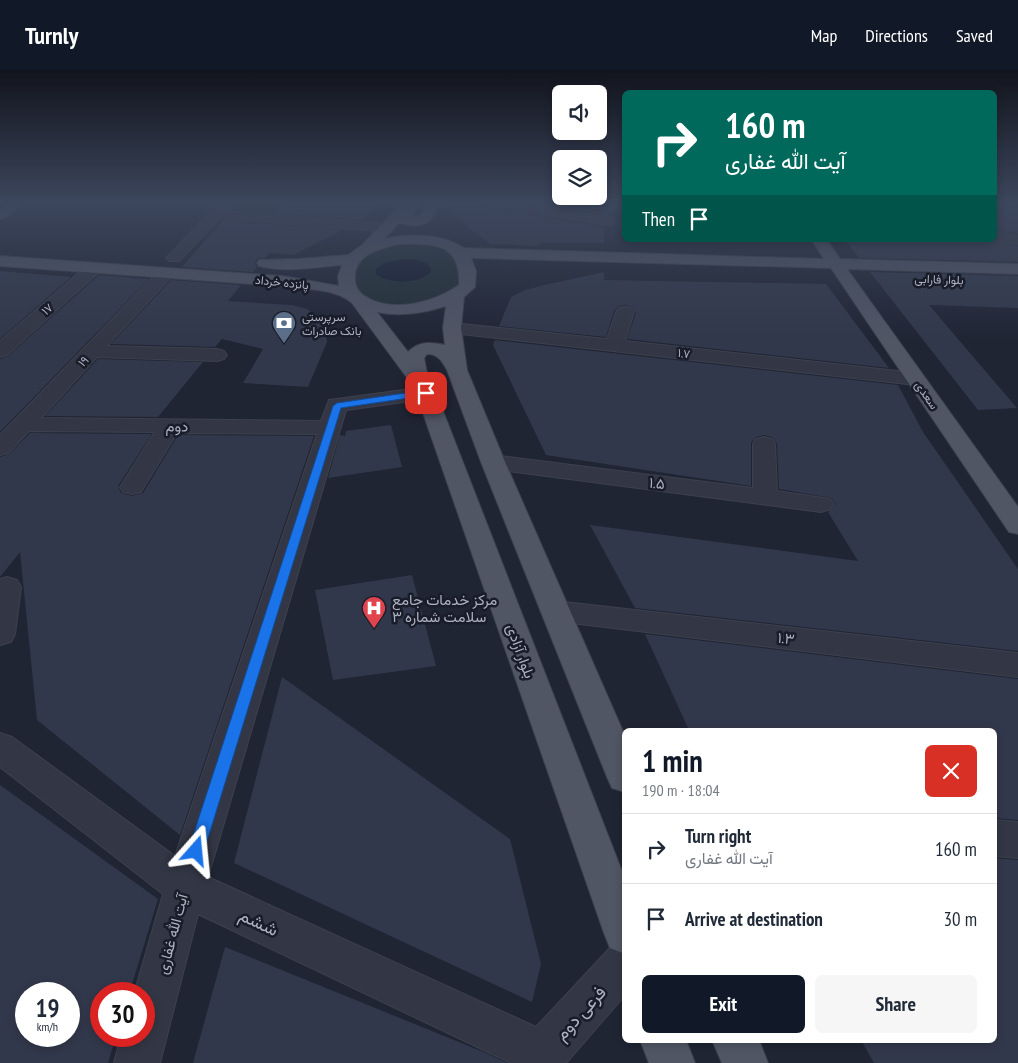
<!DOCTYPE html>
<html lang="en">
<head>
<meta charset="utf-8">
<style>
	:root { --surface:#fff; --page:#f6f6f7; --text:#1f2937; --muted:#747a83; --line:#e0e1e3; --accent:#111827 }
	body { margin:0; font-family:"PT Sans Narrow",Vazirmatn,sans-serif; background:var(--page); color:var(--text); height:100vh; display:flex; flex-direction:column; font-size:19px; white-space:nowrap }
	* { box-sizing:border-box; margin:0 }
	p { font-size:16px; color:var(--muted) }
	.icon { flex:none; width:28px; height:28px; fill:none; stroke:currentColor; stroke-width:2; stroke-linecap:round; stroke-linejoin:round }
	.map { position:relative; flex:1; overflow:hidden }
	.side { position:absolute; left:622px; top:658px; width:375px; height:315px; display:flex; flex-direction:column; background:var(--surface); border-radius:8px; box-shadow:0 2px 8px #0003 }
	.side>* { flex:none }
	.hud { position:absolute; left:622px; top:20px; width:375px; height:152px; border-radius:8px; box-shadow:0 2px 8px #0003; background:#00695c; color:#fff; overflow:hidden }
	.tools { position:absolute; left:552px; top:15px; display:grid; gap:10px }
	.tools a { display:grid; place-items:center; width:55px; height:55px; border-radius:8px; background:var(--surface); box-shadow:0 2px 8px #0003; font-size:25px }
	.speed { position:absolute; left:15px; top:912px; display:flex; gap:10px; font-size:25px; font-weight:700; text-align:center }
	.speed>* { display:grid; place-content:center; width:65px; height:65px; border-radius:50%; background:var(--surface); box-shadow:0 2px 8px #0003; line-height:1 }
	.speed small { font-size:12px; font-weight:400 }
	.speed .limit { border:8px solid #d22; background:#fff; color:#111 }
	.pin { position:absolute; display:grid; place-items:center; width:42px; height:42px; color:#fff; margin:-21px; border-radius:10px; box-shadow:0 2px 8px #0006 }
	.me { position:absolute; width:55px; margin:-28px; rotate:18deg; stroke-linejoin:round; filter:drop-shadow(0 0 4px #0008) }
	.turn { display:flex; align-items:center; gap:18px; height:105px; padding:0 20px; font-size:22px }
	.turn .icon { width:65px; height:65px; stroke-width:2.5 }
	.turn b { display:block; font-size:35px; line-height:42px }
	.then { display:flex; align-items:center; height:48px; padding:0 20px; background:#0003; gap:10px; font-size:19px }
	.round { display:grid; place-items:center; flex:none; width:52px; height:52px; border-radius:8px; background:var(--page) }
	.headline { display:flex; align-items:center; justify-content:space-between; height:85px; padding:0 20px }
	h1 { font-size:30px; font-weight:600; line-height:38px; color:var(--accent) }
	.cta { display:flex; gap:10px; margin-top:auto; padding:10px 20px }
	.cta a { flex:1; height:58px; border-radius:8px; background:var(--accent); color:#fff; font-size:20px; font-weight:600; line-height:58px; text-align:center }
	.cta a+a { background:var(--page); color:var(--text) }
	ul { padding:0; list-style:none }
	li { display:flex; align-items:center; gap:15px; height:70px; padding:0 20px; border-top:1px solid var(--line) }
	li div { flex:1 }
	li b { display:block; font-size:19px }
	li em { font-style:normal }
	header { display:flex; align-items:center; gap:30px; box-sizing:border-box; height:70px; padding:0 25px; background:var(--accent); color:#fff }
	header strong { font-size:24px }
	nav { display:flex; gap:28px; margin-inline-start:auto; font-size:18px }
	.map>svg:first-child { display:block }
	.green { fill:#222f35; fill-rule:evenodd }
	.water { fill:#151b30 }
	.building { fill:#32384b; fill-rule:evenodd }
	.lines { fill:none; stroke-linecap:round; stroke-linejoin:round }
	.minor-casing { stroke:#3d414e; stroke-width:2 }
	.major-casing { stroke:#3d414e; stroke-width:2 }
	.minor { fill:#333745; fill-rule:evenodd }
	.major { fill:#515665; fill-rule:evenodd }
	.route { fill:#1a73e8; stroke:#114b97 }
	.labels { text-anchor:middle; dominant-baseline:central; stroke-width:5; stroke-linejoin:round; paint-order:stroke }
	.far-street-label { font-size:12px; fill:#adb1c2; stroke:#191d29 }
	.far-poi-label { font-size:12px; fill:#adb1c2; stroke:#191d29; text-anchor:start }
	.street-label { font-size:15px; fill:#adb1c2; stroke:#191d29 }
	.poi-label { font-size:15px; fill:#adb1c2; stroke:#191d29; text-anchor:start }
	.near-street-label { font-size:18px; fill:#adb1c2; stroke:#191d29 }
</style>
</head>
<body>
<header>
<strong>Turnly</strong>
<nav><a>Map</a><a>Directions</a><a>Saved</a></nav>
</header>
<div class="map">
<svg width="1018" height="993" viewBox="0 0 1018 993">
	<rect width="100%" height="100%" fill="#202534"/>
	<path class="green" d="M237 131H289L268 146 225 143Z
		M425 172 457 183 465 214 446 229 401 236 366 230 353 215 357 190 382 175ZM421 191 428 194 431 200C422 216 390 214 376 204L379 196 388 192Z"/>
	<path class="water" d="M404 189C414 189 424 190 431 198V202C418 214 390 214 376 204V199L384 193Z"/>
	<path class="building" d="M289 131H382L362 150 273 143Z
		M442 131H470L479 137 605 157 604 173H541L538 176 491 174 459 150Z
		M518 131H625V133L607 145Z
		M995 131H1018V164L995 160Z
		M223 150 343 160 293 185 269 183 265 188 257 189 255 192 257 197 253 202 182 197Z
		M845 170H991L1018 176V192L859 188Z
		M0 201 71 207 0 269Z
		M604 202V210L826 214 889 298 627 269 636 243 632 237 625 235 619 236 614 241 606 267 499 256 511 227 525 220 545 215Z
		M870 202 1018 206V238L929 235 1017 338 978 340Z
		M99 205 149 209 0 362V289L8 286Z
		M171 210 241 215 228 231 292 235 307 239 319 247 326 259 327 272 308 317 243 313 263 279 222 269 215 277 111 274Z
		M495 270 898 315 923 362 1018 499V581L635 538 590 455 858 491 828 442 836 434 831 428 779 419 777 374 772 367 764 365 756 367 751 373V416L546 385 493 275Z
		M98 289 203 292 158 347 45 346Z
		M391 355 402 397 328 408 340 365 345 366 346 361Z
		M30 363 152 364 118 416 121 423 132 426 143 423 178 365 314 366 180 765 37 650 20 482 0 507V387L9 384Z
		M412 505 436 596 333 610 315 520Z
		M645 564 1018 609V750L995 748V660H689Z
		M282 607 510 769 541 894 532 932 234 793Z
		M0 715 158 829 129 924H101V966H116L108 993H0ZM26 924H69V966H26Z
		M995 788 1018 790V993H874L861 970H995Z
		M225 877 486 983 507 993H193Z"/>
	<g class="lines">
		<g class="minor-casing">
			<path id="minor" d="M221 131H236L227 141 388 154 393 155 395 158 393 161 388 162 220 148 179 191H169L166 188 169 185Z
				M472 131H505L607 147 612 148 614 151 612 154 607 155 479 135Z
				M995 162 1018 166V174L993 170H995Z
				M94 193 100 195 102 198 100 201 7 285 0 287V271L88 195Z
				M166 198 172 200 174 203 172 206 107 276 217 279 224 281 227 285 224 289 217 291 97 287 41 348 321 351 329 330 337 329 426 317 433 319 436 323 433 327 426 329 346 340 208 807 536 957 610 878 625 872V925L566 993H511L198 844 160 993H114L121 966H144V924H134L163 824 0 697V663L12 667 175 786 317 364 177 363 141 422 132 424 123 422 120 417 155 362 29 361 8 383 0 385V365L160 200Z
				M625 237 631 238 634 242 625 271 916 303 923 305 926 309 923 313 916 315 452 263 446 262 443 258 446 254 452 253 607 269 616 242 619 238Z
				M764 367 772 369 775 374 777 421 830 429 834 434 830 439 821 442 493 399 485 397 481 392 485 387 493 385 753 418V374L756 369Z
				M7 507 17 510 21 517 15 564 11 572 0 575V509Z
				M555 531 1018 583V607L555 551 545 548 540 541 545 534Z
				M995 750 1018 752V788L995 786Z"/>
		</g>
		<g class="major-casing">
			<path id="major" d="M11 131H27L5 148 0 149V139Z
				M404 131H419L412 147 421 145 425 137 430 136 437 140C430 158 415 157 399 153L384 169C410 163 441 163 464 178L824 189 812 170H827L840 189 1018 194V204L847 199 1018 437V464L1009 462 831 198 471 188 476 201 475 217 464 227 461 258 467 300 505 392 625 666V722L612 718 607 707 481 392 447 300C442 291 438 284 427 284L424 288 428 308 436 323 625 809V884L610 878 604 863 416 323 408 309 352 233C335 218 303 219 282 216L0 196V186L282 206 339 216 338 206 342 195C315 197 285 203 259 196L257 193 259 190 297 189 348 185 362 175ZM399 174C433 174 461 172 459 215 433 233 391 244 363 225 358 221 355 215 355 209 354 184 379 179 399 174ZM446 236 443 258 445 275C430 272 419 271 408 282L377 242C400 247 424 243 446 236Z
				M640 970H686L695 993H649Z
				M712 970H759L768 993H722Z"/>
		</g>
		<use href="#minor" class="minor"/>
		<use href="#major" class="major"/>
	</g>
	<linearGradient id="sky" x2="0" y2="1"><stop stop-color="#12141d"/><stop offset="0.49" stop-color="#3c465c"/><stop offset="1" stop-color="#3c465c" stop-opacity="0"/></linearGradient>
	<rect width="1018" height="270" fill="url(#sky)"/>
	<path class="route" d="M426 320 431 323 429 325 341 338 204 781 202 786 196 788 190 786 188 781 333 336 337 333Z"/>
	<defs>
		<g id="bank-pin" transform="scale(1.25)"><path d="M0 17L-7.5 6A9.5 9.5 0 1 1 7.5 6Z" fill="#5c6f8a" stroke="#191d29"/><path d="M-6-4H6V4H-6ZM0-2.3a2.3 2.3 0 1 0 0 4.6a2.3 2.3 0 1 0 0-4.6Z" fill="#fff"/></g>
		<g id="hospital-pin" transform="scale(1.25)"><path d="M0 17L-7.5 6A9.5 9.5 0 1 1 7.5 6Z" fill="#e0444e" stroke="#191d29"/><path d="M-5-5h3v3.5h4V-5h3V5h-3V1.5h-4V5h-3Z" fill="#fff"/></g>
	</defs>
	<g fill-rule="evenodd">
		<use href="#bank-pin" x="284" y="253"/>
		<use href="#hospital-pin" x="374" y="538"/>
	</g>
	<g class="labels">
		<g class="far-street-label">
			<text transform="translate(939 209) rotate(2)">بلوار فارابی</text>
			<text transform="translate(282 212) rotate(6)">پانزده خرداد</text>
			<text transform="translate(47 239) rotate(-41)">۱۷</text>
			<text transform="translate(684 283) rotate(6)">۱.۷</text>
			<text transform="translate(83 291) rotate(-47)">۱۹</text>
			<text transform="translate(927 325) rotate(55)">سعدی</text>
		</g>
		<g class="far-poi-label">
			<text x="302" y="246">سرپرستی<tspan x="302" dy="14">بانک صادرات</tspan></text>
		</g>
		<g class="street-label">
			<text transform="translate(177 356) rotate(1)">دوم</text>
			<text transform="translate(657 413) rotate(7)">۱.۵</text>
			<text transform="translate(786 568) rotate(7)">۱.۳</text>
			<text transform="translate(521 581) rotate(70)">بلوار آزادی</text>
			<text transform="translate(172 864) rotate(-75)">آیت الله غفاری</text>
		</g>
		<g class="poi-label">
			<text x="392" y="529">مرکز خدمات جامع<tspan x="392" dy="17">سلامت شماره ۳</tspan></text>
		</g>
		<g class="near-street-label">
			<text transform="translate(259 852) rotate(25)">ششم</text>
			<text transform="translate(580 943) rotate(-48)">فرعی دوم</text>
		</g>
	</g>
</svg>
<div class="tools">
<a><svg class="icon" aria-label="sound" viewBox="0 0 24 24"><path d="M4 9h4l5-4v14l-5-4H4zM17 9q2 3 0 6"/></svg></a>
<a><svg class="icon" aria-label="layers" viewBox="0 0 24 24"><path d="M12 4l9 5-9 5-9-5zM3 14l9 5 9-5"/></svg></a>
</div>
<div class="speed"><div>19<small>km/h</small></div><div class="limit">30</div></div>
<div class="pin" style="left:426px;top:323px;background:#d93025"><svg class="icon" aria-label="arrive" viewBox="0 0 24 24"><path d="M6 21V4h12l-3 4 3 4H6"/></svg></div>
<svg class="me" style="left:196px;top:781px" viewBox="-20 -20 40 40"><path d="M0-17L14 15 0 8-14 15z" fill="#1a73e8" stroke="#fff" stroke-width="4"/></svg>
<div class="hud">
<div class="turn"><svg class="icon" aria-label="right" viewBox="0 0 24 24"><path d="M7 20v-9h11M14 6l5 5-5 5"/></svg><div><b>160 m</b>آیت الله غفاری</div></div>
<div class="then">Then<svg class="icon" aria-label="arrive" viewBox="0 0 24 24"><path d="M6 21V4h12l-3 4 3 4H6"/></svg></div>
</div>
<section class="side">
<div class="headline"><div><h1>1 min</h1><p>190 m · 18:04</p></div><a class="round" style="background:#d93025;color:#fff"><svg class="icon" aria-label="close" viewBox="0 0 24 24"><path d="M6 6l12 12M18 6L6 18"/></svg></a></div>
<ul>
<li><svg class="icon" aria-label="right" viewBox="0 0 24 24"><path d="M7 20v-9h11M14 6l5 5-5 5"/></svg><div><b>Turn right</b><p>آیت الله غفاری</p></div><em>160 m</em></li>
<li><svg class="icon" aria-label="arrive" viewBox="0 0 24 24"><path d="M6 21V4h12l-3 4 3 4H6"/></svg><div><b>Arrive at destination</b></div><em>30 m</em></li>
</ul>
<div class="cta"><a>Exit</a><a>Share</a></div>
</section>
</div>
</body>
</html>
